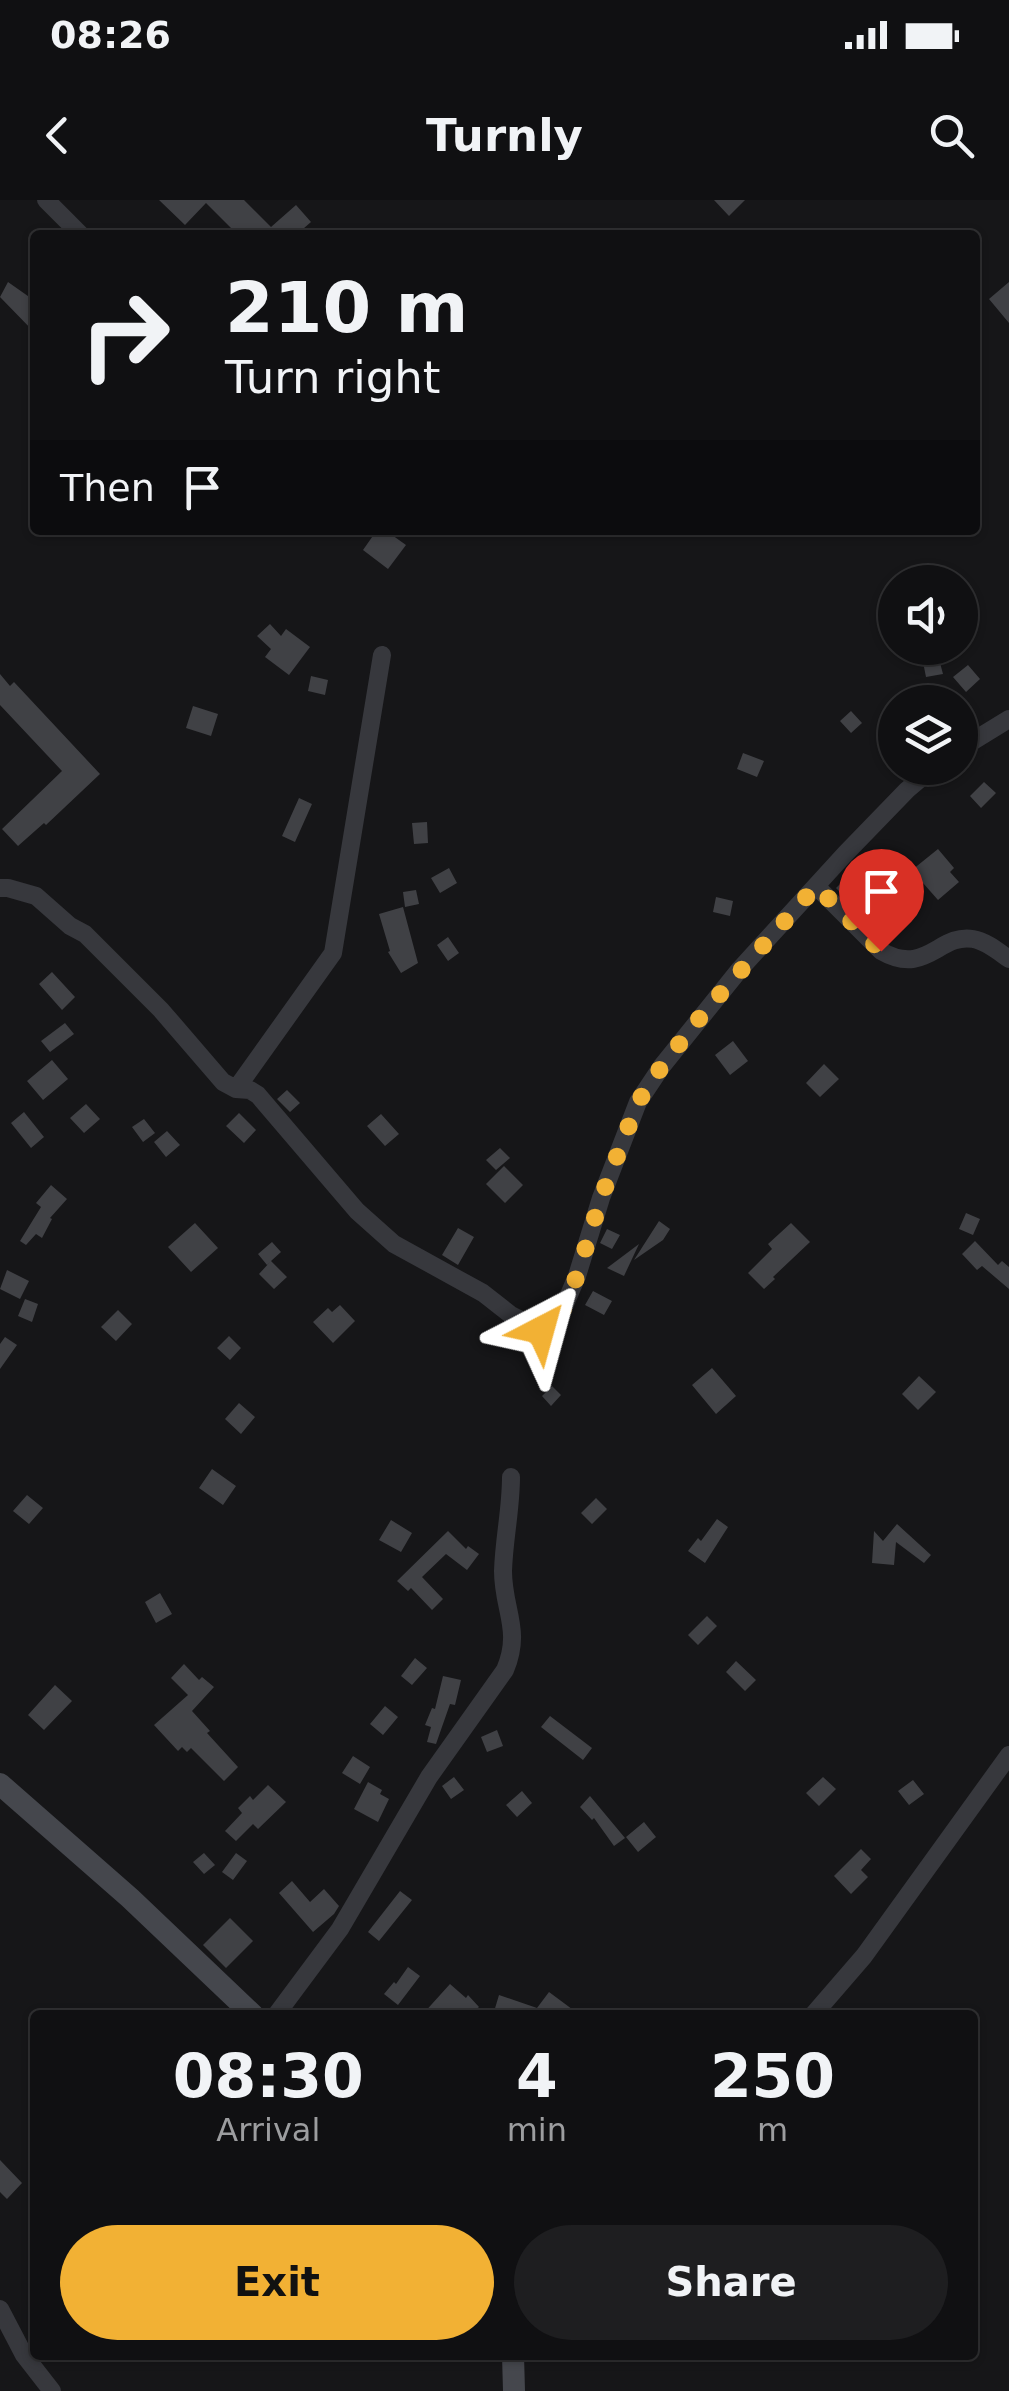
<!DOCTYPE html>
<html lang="en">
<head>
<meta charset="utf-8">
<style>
	:root { --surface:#101012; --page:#1e1e20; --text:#f1f3f6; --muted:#9c9d9f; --line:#303032; --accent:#f2b134 }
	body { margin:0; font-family:"DejaVu Sans",sans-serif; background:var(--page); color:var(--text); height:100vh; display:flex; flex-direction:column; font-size:38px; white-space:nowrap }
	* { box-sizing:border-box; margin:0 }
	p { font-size:32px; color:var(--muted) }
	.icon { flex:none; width:55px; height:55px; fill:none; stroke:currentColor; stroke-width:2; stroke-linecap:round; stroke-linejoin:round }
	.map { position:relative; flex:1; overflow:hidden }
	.sheet { position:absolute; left:30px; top:1810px; width:948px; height:350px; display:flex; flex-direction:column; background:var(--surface); border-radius:10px; box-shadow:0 2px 8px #0004,0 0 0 2px var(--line) }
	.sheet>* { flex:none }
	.banner { position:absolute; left:30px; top:30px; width:950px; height:305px; border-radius:10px; box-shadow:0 2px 8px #0004,0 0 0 2px var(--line); background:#101012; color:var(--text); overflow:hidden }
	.controls { position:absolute; left:878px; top:365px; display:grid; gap:20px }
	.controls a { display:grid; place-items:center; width:100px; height:100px; border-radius:50%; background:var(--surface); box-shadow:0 2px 8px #0004,0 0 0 2px var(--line); font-size:50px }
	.pin { position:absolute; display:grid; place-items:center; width:85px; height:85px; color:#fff; margin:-102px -42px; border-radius:50% 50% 50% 0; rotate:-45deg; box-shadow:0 0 10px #0007 }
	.pin .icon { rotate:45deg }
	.me { position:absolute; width:110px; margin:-55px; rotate:39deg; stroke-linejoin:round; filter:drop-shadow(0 0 8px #0008) }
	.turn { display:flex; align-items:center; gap:35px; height:210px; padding:0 30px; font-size:45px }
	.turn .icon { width:130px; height:130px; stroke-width:2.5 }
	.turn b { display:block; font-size:70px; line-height:85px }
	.then { display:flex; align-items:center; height:95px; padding:0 30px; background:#0003; gap:20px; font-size:38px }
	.eta { display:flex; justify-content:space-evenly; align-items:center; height:170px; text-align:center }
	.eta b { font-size:60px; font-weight:700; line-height:70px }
	.button { display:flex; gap:20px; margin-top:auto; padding:20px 30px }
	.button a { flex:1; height:115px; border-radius:60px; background:var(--accent); color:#111; font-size:40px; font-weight:700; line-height:115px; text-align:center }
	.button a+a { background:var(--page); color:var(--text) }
	.status { display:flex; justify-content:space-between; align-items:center; height:70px; padding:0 50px; background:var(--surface); direction:ltr }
	.status svg { height:28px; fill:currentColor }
	header { display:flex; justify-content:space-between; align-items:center; height:130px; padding:0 30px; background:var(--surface); font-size:45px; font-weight:700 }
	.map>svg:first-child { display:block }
	.building { fill:#404145 }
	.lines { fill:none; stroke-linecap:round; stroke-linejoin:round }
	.minor { stroke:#37383d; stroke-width:18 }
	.secondary { stroke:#45474d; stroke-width:22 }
	.route { stroke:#f2b134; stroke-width:18; stroke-dasharray:0 32.4 }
</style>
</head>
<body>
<div class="status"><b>08:26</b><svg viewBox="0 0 49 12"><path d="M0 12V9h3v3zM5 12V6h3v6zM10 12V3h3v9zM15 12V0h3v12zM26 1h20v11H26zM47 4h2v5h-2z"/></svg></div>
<header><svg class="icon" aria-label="back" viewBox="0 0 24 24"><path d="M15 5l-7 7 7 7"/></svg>Turnly<svg class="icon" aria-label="search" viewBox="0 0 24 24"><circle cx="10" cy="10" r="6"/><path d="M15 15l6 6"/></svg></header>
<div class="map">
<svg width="1009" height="2191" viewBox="0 0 1009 2191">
	<rect width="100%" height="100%" fill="#161618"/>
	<path class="building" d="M159 0H244L271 27 296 5 311 22 296 35H238L206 3 185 25Z
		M714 0H745L729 16Z
		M8 82 35 101V133L0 97Z
		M1009 82V123L989 99Z
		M377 330H385L406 345 388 369 363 350Z
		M270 424 281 436 286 429 310 447 289 475 265 457 271 449 257 436Z
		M939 459 943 474 926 477 923 462Z
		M968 465 980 479 966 492 953 477Z
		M0 474 10 486 14 482 100 574 46 625 44 623 18 646 2 629 62 571 0 505Z
		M311 476 328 480 325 495 308 491Z
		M193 506 218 514 211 536 186 528Z
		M851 511 862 523 851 533 840 521Z
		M743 553 764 561 757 577 737 569Z
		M984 582 996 593 981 608 970 596Z
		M299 598 312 604 295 642 282 636Z
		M427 622 428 643 414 644 412 623Z
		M938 649 954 668 950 672 959 682 938 700 923 683 896 709 884 697 907 674Z
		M449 668 457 683 440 693 431 678Z
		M851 673 861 684 846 698 836 688Z
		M416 690 419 704 405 707 403 692Z
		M716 697 733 701 730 716 713 712Z
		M887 702 906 723 895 733 876 712Z
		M403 707 418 763 401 773 388 752 390 751 379 714Z
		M448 737 459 753 448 761 437 745Z
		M52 772 75 797 62 810 39 784Z
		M65 823 74 834 50 852 41 841Z
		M733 841 748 861 730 875 715 855Z
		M52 860 68 879 43 900 27 881Z
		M824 864 839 879 820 897 806 883Z
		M287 890 300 903 290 912 277 899Z
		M86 904 100 919 84 933 70 918Z
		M24 912 44 937 31 948 11 923Z
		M239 913 256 930 244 943 226 926Z
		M381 914 399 934 385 946 367 926Z
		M144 919 155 933 143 942 132 927Z
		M167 931 180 945 166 957 154 942Z
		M500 948 510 958 496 970 486 960Z
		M504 966 523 985 505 1003 486 984Z
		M51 985 67 999 50 1018 52 1019 42 1038 36 1034 26 1045 20 1041 41 1007 36 1003Z
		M966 1013 980 1019 973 1035 959 1029Z
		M659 1021 670 1029 663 1040 634 1060Z
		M195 1023 218 1048 191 1072 168 1047Z
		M791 1023 810 1042 773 1077 775 1079 764 1089 748 1073 772 1049 768 1044Z
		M458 1028 474 1037 458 1065 442 1055Z
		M607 1029 620 1035 612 1049 600 1043Z
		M975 1041 998 1065 1002 1061 1009 1067V1089L982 1066 977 1070 962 1054Z
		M272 1042 281 1052 271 1061 287 1077 274 1089 259 1074 270 1062 267 1065 258 1054Z
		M639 1044 624 1076 607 1068Z
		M7 1070 29 1081 20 1099 0 1089Z
		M593 1091 612 1101 604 1115 585 1105Z
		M25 1099 38 1104 32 1122 18 1116Z
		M340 1105 355 1121 333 1143 313 1122 328 1108 332 1112Z
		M118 1110 132 1124 116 1141 101 1127Z
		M229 1136 241 1148 230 1160 217 1148Z
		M5 1137 17 1145 0 1169V1144Z
		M712 1168 736 1196 716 1214 692 1185Z
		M919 1176 936 1192 918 1210 902 1194Z
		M552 1186 561 1195 551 1206 542 1196Z
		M239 1203 255 1217 241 1234 225 1219Z
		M212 1269 236 1286 223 1305 199 1288Z
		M27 1295 43 1308 29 1324 13 1311Z
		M596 1298 607 1309 592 1324 581 1313Z
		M717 1319 728 1327 705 1363 688 1351 698 1338 701 1341Z
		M391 1320 412 1333 401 1352 379 1340Z
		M897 1324 931 1355 924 1363 896 1342 894 1365 872 1363 874 1331 883 1341Z
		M448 1331 466 1349 468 1346 479 1354 467 1370 446 1354 422 1377 443 1399 432 1410 411 1388 408 1391 397 1381Z
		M160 1393 172 1414 156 1423 145 1402Z
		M707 1416 717 1426 698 1445 688 1435Z
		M415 1458 427 1468 412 1485 401 1476Z
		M736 1461 756 1480 745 1491 726 1472Z
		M184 1464 199 1480 202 1477 214 1487 192 1511 210 1531 207 1533 238 1567 224 1581 191 1548 187 1552 182 1547 178 1551 154 1525 188 1495 171 1478Z
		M443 1476 461 1480 455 1505 450 1504 436 1544 427 1542 431 1527 425 1525 432 1508 435 1509Z
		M55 1485 72 1501 44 1530 28 1515Z
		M385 1506 398 1517 383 1535 370 1524Z
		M550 1516 592 1548 583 1560 541 1527Z
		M497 1530 503 1546 487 1552 481 1537Z
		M353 1556 370 1567 360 1584 342 1573Z
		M454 1577 464 1590 451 1599 442 1586Z
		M823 1577 836 1589 819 1606 806 1593Z
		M913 1580 924 1594 909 1605 898 1591Z
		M368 1582 382 1590 380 1594 389 1599 378 1622 354 1609Z
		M268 1585 286 1602 258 1629 253 1624 236 1641 225 1631 242 1613 238 1608 250 1596 253 1600Z
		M522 1591 532 1603 517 1617 506 1605Z
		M590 1596 625 1638 614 1646 594 1618 592 1620 580 1607Z
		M644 1622 656 1637 638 1652 626 1637Z
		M861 1649 871 1659 861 1670 868 1677 851 1694 834 1676Z
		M204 1653 215 1665 204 1674 193 1662Z
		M236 1653 247 1661 233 1680 222 1672Z
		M292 1681 310 1702 324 1689 339 1706 334 1714 313 1732 279 1693Z
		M400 1691 412 1700 379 1741 368 1732Z
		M230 1718 253 1741 226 1768 203 1745Z
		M408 1767 420 1776 398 1805 384 1794 394 1782 396 1784Z
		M450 1784 466 1798 468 1795 479 1807 470 1815H422Z
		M549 1792 580 1815H493L499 1795 537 1808Z
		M0 1960 22 1983 7 1999 0 1992Z"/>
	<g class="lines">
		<path class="minor" d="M46 0 81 35
			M960 549 1009 519
			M816 686 881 751C926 777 939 733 973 739 986 741 999 752 1009 759
			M0 688H8L36 696 70 726 85 734 161 810 223 882 236 889 250 890 258 895 357 1011 394 1044 483 1093 511 1115 541 1130 557 1123 577 1076 601 998 638 902 662 866 740 769 845 654 907 590 933 568
			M236 889 333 753 382 455
			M276 1815 340 1729 429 1577 505 1470C522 1430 503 1410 503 1371 504 1339 511 1309 511 1277
			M813 1815 864 1756 1009 1555
			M0 2109 24 2155 52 2191"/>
		<path class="secondary" d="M0 1584 130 1698 253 1815
			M513 2155 514 2191"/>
	</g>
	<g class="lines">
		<path class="route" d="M541 1130 557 1123 577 1076 601 998 638 902 662 866 706 810 816 686 881 751"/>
	</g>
</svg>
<div class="controls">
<a><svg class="icon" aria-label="sound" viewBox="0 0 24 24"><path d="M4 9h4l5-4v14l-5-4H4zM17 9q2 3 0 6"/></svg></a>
<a><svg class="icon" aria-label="layers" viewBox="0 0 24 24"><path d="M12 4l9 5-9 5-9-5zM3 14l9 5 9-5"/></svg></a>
</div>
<div class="pin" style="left:881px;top:751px;background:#d93025"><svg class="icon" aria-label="arrive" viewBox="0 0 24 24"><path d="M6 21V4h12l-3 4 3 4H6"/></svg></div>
<svg class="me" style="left:541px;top:1130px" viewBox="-20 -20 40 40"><path d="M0-17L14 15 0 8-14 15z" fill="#f2b134" stroke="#fff" stroke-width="4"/></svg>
<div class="banner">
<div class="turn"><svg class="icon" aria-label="right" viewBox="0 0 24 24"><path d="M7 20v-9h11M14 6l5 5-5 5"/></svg><div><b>210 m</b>Turn right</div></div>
<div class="then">Then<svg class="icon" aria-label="arrive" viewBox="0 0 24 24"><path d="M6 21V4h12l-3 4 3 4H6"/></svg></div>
</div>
<section class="sheet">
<div class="eta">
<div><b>08:30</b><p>Arrival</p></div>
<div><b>4</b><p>min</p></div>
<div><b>250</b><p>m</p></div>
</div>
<div class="button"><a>Exit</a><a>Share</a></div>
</section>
</div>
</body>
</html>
